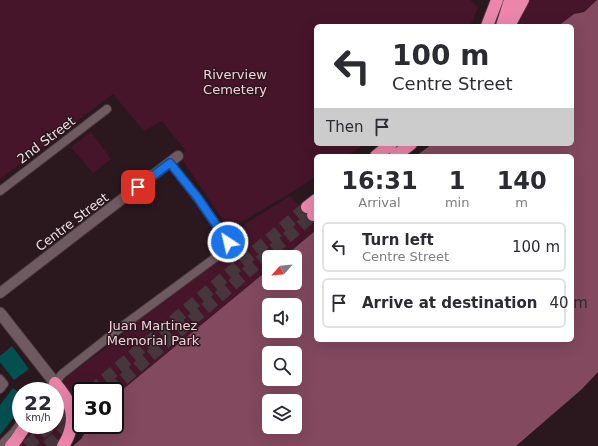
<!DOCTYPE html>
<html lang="en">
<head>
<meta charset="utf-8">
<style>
	:root { --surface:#fff; --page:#f2f2f3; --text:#2b2b33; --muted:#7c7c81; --line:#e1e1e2 }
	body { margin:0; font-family:"DejaVu Sans",sans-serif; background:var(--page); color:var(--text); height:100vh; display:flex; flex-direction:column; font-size:15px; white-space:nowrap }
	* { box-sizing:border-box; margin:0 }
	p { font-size:13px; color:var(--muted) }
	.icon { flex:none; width:22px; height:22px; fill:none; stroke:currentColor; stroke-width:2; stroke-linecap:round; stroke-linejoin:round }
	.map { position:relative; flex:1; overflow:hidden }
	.panel { position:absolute; left:314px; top:154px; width:260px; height:188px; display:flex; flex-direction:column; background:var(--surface); border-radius:6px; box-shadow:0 4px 16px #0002 }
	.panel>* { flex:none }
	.hud { position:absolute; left:314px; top:24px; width:260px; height:122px; border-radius:6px; box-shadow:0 4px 16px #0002; background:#fff; color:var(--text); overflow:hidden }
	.needle { width:26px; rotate:243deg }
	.controls { position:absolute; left:262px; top:250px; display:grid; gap:8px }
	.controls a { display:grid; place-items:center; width:40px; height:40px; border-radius:6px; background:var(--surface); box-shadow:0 4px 16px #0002; font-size:20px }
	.speed { position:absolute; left:12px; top:382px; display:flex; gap:8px; font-size:20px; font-weight:700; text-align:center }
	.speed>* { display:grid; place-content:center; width:52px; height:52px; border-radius:50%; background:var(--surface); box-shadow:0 4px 16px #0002; line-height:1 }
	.speed small { font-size:10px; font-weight:400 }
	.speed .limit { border:2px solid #111; border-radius:6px; background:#fff; color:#111 }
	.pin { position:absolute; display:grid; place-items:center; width:34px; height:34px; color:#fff; margin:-17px; border-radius:8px; box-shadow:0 2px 6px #0006 }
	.me { position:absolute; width:44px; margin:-22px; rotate:325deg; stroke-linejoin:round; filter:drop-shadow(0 0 3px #0008) }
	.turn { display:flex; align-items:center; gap:14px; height:84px; padding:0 12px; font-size:18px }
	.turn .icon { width:52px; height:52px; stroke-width:2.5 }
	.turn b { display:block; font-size:28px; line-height:34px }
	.then { display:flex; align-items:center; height:38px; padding:0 12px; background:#0003; gap:8px; font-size:15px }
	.eta { display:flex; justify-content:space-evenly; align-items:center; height:68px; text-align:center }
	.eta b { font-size:24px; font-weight:800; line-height:28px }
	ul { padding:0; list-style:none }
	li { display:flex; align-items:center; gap:12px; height:50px; margin:0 8px 6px; padding:0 4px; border:2px solid var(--line); border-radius:6px }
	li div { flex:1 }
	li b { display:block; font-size:15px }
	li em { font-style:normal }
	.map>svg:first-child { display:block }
	.green { fill:#47152a }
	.water { fill:#83495e; fill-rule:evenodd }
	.building { fill:#035051 }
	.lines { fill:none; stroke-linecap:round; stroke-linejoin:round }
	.motorway-tunnel { stroke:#47363c; stroke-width:12; stroke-dasharray:12 6; stroke-linecap:butt }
	.minor-casing { stroke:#423539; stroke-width:10 }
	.tertiary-casing { stroke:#423539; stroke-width:12 }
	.secondary-casing { stroke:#423539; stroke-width:13 }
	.motorway-casing { stroke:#423539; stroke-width:14 }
	.minor { stroke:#705a61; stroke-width:8 }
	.tertiary { stroke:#705a61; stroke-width:10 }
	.secondary { stroke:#705a61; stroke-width:11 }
	.motorway { stroke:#eb85aa; stroke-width:12 }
	.route-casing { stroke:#114b97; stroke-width:10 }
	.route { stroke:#1a73e8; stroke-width:7 }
	.labels { text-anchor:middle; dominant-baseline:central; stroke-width:3; stroke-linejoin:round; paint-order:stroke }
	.park-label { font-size:13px; fill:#f6d1dc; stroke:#2a181e }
	.street-label { font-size:13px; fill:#eee1e5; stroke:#2a181e }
</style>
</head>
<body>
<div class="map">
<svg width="598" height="446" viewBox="0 0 598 446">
	<rect width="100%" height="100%" fill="#2a181e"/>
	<path class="green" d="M0 0H470L478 8 470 26H316V144H365L347 156H316V176L294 191 229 229 182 159 185 150 162 121 144 131 113 94 0 179Z
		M531 0H598L583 11 574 14 558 26H518L525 10Z
		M91 132 111 159 93 173 71 147Z
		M290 196 316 223V230L284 257H269V269L115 396V391H81V425L77 429 63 379 122 336 128 322 213 258 239 228Z
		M55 397 60 398 64 402 68 422 61 446H15L30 425H55Z"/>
	<path class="water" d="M597 0H598V372L582 389 516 446H73L81 439 90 425H115V396L269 269V283H295V257H284L316 230V340H572V156H416L432 144H572V26H558L574 14 584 12ZM269 305H295V331H269ZM269 353H295V379H269ZM269 401H295V427H269Z"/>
	<path class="building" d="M12 346 29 369 14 380 0 362V356Z
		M13 388 21 394V408L0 435V405Z"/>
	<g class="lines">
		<path class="motorway-tunnel" d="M91 391 307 207
			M110 391 313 215
			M55 422 81 400
			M27 446 51 425
			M47 446 81 416"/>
		<g class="minor-casing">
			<path id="minor" d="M0 191 107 109
				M0 379 4 384 0 389
				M55 383 62 374 128 322 223 252 228 246V242L198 199 170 163
				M0 446 14 432 20 424"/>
		</g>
		<g class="tertiary-casing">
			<path id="tertiary" d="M0 293 178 156"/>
		</g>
		<g class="secondary-casing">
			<path id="secondary" d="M0 313 55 383 48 391"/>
		</g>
		<g class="motorway-casing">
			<path id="motorway" d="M487 26 497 0
				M502 26 510 0
				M509 26 523 0
				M376 156 391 144
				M395 156 411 144
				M307 207 316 200
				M313 215 316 212
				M55 383C60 389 66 396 69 404 75 417 71 434 63 446
				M11 446 16 440 26 425"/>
		</g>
		<use href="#minor" class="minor"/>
		<use href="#tertiary" class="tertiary"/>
		<use href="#secondary" class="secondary"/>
		<use href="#motorway" class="motorway"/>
	</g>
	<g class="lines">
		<g class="route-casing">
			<path id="route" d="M138 187 170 163 198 198 228 242"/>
		</g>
		<use href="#route" class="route"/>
	</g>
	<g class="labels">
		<g class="park-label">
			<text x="235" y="74">Riverview<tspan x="235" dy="15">Cemetery</tspan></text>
			<text x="153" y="325">Juan Martinez<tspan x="153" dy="15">Memorial Park</tspan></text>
		</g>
		<g class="street-label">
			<text transform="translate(46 140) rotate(-37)">2nd Street</text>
			<text transform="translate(72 222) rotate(-37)">Centre Street</text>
		</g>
	</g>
</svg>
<div class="controls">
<a><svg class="needle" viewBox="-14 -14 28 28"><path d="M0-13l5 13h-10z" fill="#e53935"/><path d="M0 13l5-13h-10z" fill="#7c7c81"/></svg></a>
<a><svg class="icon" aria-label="sound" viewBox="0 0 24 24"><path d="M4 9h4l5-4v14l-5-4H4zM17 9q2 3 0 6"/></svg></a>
<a><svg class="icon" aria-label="search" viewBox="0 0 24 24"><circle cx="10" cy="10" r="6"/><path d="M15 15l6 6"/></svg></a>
<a><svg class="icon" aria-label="layers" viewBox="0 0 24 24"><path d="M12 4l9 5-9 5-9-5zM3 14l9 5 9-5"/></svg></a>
</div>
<div class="speed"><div>22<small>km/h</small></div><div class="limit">30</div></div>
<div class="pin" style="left:138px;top:187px;background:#d93025"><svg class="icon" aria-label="arrive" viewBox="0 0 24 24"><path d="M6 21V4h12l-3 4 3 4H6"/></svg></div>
<svg class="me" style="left:228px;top:242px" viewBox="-20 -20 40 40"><circle r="17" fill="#1a73e8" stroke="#fff" stroke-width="3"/><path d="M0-11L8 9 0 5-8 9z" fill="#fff"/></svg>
<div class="hud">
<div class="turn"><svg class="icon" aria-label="left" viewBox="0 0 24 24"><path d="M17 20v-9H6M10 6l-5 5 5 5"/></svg><div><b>100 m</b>Centre Street</div></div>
<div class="then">Then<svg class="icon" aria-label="arrive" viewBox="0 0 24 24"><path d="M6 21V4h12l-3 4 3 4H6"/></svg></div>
</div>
<section class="panel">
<div class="eta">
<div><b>16:31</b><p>Arrival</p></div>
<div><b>1</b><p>min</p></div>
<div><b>140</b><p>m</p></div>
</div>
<ul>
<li><svg class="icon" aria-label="left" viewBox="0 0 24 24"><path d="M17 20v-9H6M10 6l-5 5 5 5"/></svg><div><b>Turn left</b><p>Centre Street</p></div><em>100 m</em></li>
<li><svg class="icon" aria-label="arrive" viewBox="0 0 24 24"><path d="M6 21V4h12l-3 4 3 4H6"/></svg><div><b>Arrive at destination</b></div><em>40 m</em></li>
</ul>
</section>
</div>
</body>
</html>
